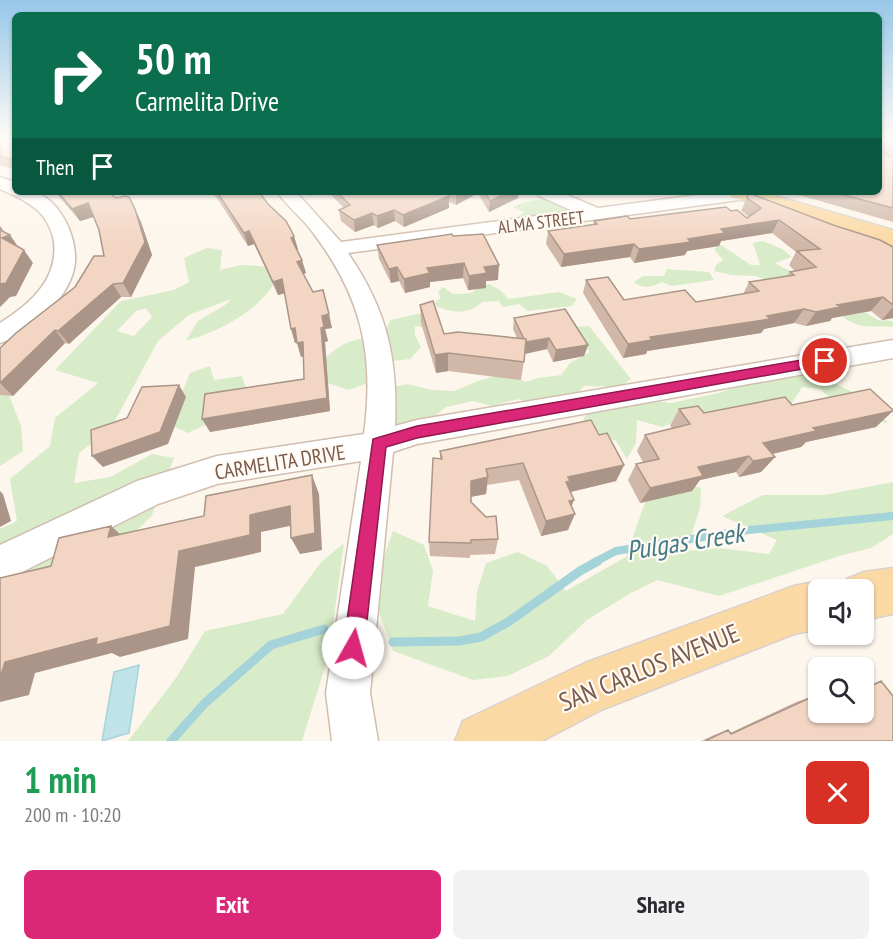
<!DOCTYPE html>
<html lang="en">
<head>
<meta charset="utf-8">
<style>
	:root { --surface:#fff; --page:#f2f2f3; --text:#2b2b33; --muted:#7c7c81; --accent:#db2777 }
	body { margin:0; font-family:"PT Sans Narrow",sans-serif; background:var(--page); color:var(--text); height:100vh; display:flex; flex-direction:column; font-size:22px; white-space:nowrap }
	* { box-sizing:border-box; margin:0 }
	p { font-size:20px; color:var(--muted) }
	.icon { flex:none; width:33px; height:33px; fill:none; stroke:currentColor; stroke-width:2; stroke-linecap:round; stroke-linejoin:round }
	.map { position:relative; height:741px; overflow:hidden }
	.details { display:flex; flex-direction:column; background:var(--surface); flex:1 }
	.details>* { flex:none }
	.banner { position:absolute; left:12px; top:12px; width:870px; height:183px; border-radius:9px; box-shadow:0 2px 4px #0004; background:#0b6e4f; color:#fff; overflow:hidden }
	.controls { position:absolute; left:808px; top:579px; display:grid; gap:12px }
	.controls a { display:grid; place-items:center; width:66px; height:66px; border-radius:9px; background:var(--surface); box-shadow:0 2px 4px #0004; font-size:30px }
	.pin { position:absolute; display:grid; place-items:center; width:51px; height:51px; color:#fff; margin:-26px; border:3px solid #fff; border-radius:50%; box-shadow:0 2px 6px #0007 }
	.me { position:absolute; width:66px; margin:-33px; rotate:7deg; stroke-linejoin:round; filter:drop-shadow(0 0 4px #0008) }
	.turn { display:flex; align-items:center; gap:21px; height:126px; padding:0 24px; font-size:27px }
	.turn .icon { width:78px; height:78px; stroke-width:2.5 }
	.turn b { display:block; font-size:42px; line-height:51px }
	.then { display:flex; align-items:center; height:57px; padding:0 24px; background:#0003; gap:12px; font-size:22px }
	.round { display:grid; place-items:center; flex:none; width:63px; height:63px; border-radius:9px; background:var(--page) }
	.head { display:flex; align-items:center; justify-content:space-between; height:102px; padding:0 24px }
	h1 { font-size:36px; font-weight:600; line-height:45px; color:#1e9e55 }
	.primary-button { display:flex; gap:12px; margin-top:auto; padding:12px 24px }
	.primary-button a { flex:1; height:69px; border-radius:9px; background:var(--accent); color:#fff; font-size:24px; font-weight:600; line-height:69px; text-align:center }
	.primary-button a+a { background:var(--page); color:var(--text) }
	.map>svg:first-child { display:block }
	.green { fill:#d8ecc9; fill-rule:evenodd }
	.water { fill:#bfe3e8; stroke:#a5d3da; stroke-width:1.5 }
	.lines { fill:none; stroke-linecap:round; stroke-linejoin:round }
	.stream-far1 { stroke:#a5d3da; stroke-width:8 }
	.stream { stroke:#a5d3da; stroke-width:9 }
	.minor-casing { stroke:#d1beb0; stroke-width:3 }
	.major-casing { stroke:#dad1cd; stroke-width:3 }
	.minor { fill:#fff; fill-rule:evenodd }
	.major { fill:#fbd9a5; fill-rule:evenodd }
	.wall { fill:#d1b7a8 }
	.shaded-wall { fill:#aa9588 }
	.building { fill:#f3d5c3; stroke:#aa9588; stroke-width:1.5 }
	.route { fill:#db2777; stroke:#8e194d; stroke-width:1.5 }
	.labels { text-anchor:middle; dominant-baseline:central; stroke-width:4.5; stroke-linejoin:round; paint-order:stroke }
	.far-street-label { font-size:18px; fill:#7a5c4d; stroke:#fffaf3 }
	.street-label { font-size:21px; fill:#7a5c4d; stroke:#fffaf3 }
	.near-street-label { font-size:26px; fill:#7a5c4d; stroke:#fffaf3 }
	.near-water-label { font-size:27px; font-style:italic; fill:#437c86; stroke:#fffaf3 }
</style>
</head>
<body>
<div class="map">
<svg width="893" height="741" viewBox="0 0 893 741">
	<rect width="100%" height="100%" fill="#fdf6ec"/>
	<path class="green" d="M549 198 573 207 564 211 565 217 522 220 518 217 524 212 513 207 521 203Z
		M763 241 782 249 792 257 775 263 797 275 771 281 755 276 731 275 714 271 716 265 723 260 714 249 721 245 751 265H760L753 243Z
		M207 248 222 250 220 270 242 265 278 267C281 299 214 336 186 340L198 321 225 305 231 299 189 315 158 341 111 428 79 453 74 483 110 477 152 454 174 458 152 515 125 543 0 618V529L17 521 10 479 50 446 55 418 98 383 55 370 121 301 174 290 189 282 184 258ZM146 308 152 317 134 336 117 331 136 311Z
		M667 269 709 272 714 280 672 286 662 282C651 287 644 290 634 282L643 276H664Z
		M489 284 500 290 509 299 559 292 577 299 572 306 527 311 519 304 503 307 499 301 482 302C469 316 448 313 433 304L441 298 438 292 443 287 453 294 472 293 478 286Z
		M859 309 878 320 893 321V327C869 325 859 331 838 313Z
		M418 314 436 317 441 321 434 329 415 326V335L421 347 410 359 394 361 385 352 368 383 349 390 324 382 322 360C331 354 341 343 352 341 365 337 372 336 386 331L390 320Z
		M589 326 631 379 620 387 584 386 576 394 538 407 518 399 492 406 473 401 446 407 430 420 405 426 389 421 388 388 408 384 432 390 454 391 478 381 506 373 526 382 538 378 561 375 570 363 590 352 570 327Z
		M210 366 214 380 242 376 246 388 244 406 188 433 169 424 190 373Z
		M815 370 838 385 873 402 888 423 851 417 820 389 802 387 792 403 775 410 693 416 662 427 637 420 636 443 627 459 616 441 580 428 585 416 604 406 649 400 671 403 719 393 760 378Z
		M6 387 21 426 23 451 0 466V388Z
		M680 482 701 488 700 508 686 551 719 548 769 554 777 540 722 516 763 495H824L893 482V534L871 548 839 556 719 596 657 580 629 594 587 620 549 656 508 676 473 680 393 651 379 613V571L393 531 424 545 433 571 428 606 475 621 477 592 486 563 518 552 547 566 566 591 626 557 649 491Z
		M344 543 329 654 302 741H128L176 678 205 631 283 614 321 562Z"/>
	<path class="water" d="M139 665 129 733 102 741 114 672Z"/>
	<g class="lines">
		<path class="stream-far1" d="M595 562 616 551 748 530 893 516"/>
		<path class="stream" d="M393 642 459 641 481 637 508 622 580 571 598 561
			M171 741 205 703 271 645 324 629"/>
		<g class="minor-casing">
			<path id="minor" d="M0 177 15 182V192C20 192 28 191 34 192 62 200 80 243 74 269 67 300 30 334 0 343V323C30 304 58 280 54 242 53 234 48 223 43 216 32 203 15 196 0 189Z
				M277 192H296L341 242 573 211 539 196 536 192H560L598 208 720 192H754L755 194 752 198 746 199 348 253C387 310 398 358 395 426L417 420 893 340V358L417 444 393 452 370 693 378 741H332L326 693 361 461 217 484 158 504 0 583V545L137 481 217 456 364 434C375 353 361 295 311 230 301 217 287 206 277 192Z"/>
		</g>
		<g class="major-casing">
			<path id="major" d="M728 192H762L893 230V245L731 197Z
				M893 568V614L864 620V590H843L847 579 864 572Z
				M819 581 836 590H819V629L794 634 601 710 542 741H455L463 721 585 663 794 586Z"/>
		</g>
		<use href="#minor" class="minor"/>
		<use href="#major" class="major"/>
	</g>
	<path class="wall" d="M0 139H15V170L0 165Z
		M879 139H893V156L884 154V155L893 157V222L799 195V192H879Z
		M55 192H108L141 222 152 255 131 297H121L69 344 65 343 13 396 0 395V348L75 287 104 256 99 230 94 217 80 221Z
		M210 192H259L298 249 297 250 306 273 303 274 332 328 325 329 328 341 325 342 330 411 210 432 304 379V356L301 357 297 342 295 343 285 293 278 295 254 244 248 246 217 198Z
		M328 192H384L387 194 393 192H519L518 198 489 212 478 193 456 205 449 202V208L404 227 395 221 378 228 374 225 355 232 341 221 339 210 344 208Z
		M607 192H619L615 195Z
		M749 193 893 247V318L882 320 871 311 832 318 830 321 806 326 794 323 764 329 761 333 647 351 646 354 623 358 583 293 586 280 624 300 696 302 743 294 749 282 787 276 790 272 795 271 789 265 796 252 772 233 721 241 719 246 687 251 685 255 634 263 630 257 561 267 546 244 548 231 593 225 594 221 630 219 731 211 747 218 748 216 741 211Z
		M453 236 498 280 486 281V288L468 290 463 278 430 282V287L405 293 399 281 391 283 379 259 377 245Z
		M420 305 444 334 517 338 513 329 514 318 588 345 584 356 553 362 547 349 525 354 521 380 448 371 436 373 421 323Z
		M792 405 876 427 806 442 801 447 773 454 775 457 761 472 739 477 736 472 700 480 692 491 640 503 628 480 636 464 643 462 637 451 645 435 672 428 670 426 679 409 704 413Z
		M599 435 624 465 616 481 571 492 572 507 568 530 541 536 519 480 487 485 486 494 471 497V502L498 539 495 554 470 555V558L430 556 429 542 440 459V451Z
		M881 681 893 741H701L714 735 728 730 730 733 796 702 814 696 815 698 819 696V712L870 685Z"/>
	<path class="shaded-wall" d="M15 157V167L10 159Z
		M460 192H478V193L456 205V194Z
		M509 192H519L518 198 489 212 490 201Z
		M449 196V208L404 227 403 215Z
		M88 203 96 216 80 221 72 209Z
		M135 209 141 222 152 255 131 297 123 283Z
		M394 210 395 221 378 228 377 216Z
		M372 213 374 225 355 232 354 220Z
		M779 220 772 233 721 241 719 246 687 251 685 255 634 263 639 249 721 229Z
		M0 226 7 236 10 235 19 248 12 251 0 236Z
		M249 231 254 244 248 246 244 233Z
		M294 236 298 249 295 251 291 238Z
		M634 244 630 257 561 267 564 254Z
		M24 250 33 263 16 296 10 297 0 307V284Z
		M302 260 306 273 301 275 297 262Z
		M464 263 463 278 430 282V287L405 293 404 279 427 268Z
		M499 265 498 280 486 281V288L468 290 469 276 484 267Z
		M397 267 399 281 391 283 389 269Z
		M282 279 286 293 278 295 273 282Z
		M113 284 121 297 69 344 58 331Z
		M883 297 871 311 832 318 830 321 806 326 816 312 837 305Z
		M893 307V318L882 320Z
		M804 309 794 323 764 329 761 333 647 351 646 354 623 358 628 344 650 337Z
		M329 314 332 328 325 329 328 341 325 342 330 411 210 432 202 419 327 398 321 328 322 316Z
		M295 328 299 342 295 343 291 329Z
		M55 330 65 343 13 396 0 383Z
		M549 338 547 349 524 354 526 342Z
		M303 342 307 356 301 357 297 343Z
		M588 345 584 356 553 362 556 350Z
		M448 353V371L436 373 435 355Z
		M179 385 186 397 168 444 103 467 92 456Z
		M893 411 876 427 806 442 801 447 750 459 763 443 813 428Z
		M749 456 736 472 700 480 692 491 640 503 650 488 698 467Z
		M775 457 761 472 739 477 753 461Z
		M624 465 616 481 566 493 561 498 568 477Z
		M312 475 319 494 322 550 300 554 291 538Z
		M488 477 486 494 470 497 471 481Z
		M0 491 3 494 11 521 0 527Z
		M574 500 568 516 569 501Z
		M290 506 299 524 261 532V552L195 567 188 639 120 657 112 653 35 673 29 695 0 702V675L5 662 179 551 250 515Z
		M575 514 568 530 541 536 546 521Z
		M111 526 130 543 108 537Z"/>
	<path class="building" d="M0 139H15V157L10 159 0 156Z
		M879 139H893V144L884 142V155L893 157V208L833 192H879Z
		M58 192H108L116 198 125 196 129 197 135 209 145 242 123 283 113 284 58 331 55 330 0 383V348L16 333 75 287 94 256H104L99 230 88 203 72 209Z
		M217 192H259L268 204 286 221 294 236 291 238 302 260 297 262 313 292 323 290 329 314 322 316 324 327 321 328 327 398 202 419 205 394 304 379 303 342 297 343 295 328 291 329 282 279 273 282 249 231 244 233Z
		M337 192H384L387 194 393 192H447L449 196 403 215 394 210 377 216 372 213 354 220 339 210 350 205Z
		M485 192H509L490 201Z
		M749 193 833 225 880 240 893 247V305L883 297 837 305 840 307 816 312 804 309 767 316 770 319 650 337 652 340 628 344 586 280 608 277 624 300 685 290 696 302 759 291 749 282 794 275 790 272 816 267 797 251 820 249 779 220 721 229 725 233 688 239 691 242 639 249 634 244 564 254 548 231 597 224 594 221 627 216 630 219 726 207 731 211 737 210 747 218 761 208 747 198Z
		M0 230 10 235 2 238 24 250 6 283 0 284Z
		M452 234 453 236 483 234 499 265 484 267 487 273 469 276 464 263 427 268 430 273 404 279 397 267 389 269 377 245Z
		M433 301 444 334 458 332 526 339 524 362 448 353 435 355 420 305Z
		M565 309 588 345 556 350 549 338 526 342V339H524L514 318Z
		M179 385 160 432 92 456 91 430 127 418 142 387Z
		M870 389 893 410V411L813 428 816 431 763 443 775 457 753 461 749 456 698 467 703 476 650 488 636 464 659 459 645 435 690 424 679 409 698 406 704 413 785 397 792 405Z
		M591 420 599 435 607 433 624 465 568 477 570 481 566 482 574 500 569 501 575 514 546 521 523 463 486 469 488 477 471 481V502L486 517 496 516 498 539 471 540V543L429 542 433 458 442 459 440 451Z
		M312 475 315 533 291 538 290 506 250 515V535L179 551 170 626 96 645 97 638 5 662 0 678V578L51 566 59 538 111 526 108 537 204 516 206 496Z
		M864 678 871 686 881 681 893 696V741H705L728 730 731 734 814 696 817 699 819 698V712H864Z"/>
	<linearGradient id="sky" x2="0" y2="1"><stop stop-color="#97c7e8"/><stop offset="0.57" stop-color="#fefbf6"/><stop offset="1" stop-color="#fefbf6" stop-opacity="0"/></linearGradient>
	<rect width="893" height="243" fill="url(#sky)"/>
	<path class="route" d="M825 356 832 361 830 364 417 438 386 447 364 648 361 655 353 658 346 655 343 648 373 439 417 426Z"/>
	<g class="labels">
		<g class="far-street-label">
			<text transform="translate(541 222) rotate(-7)">ALMA STREET</text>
		</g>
		<g class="street-label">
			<text transform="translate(280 462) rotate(-9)">CARMELITA DRIVE</text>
		</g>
		<g class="near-street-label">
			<text transform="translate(649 667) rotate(-22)">SAN CARLOS AVENUE</text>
		</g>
		<g class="near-water-label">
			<text transform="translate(685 541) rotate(-9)">Pulgas Creek</text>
		</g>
	</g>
</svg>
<div class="controls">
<a><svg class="icon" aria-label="sound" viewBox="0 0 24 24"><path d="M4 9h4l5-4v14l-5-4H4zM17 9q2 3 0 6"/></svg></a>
<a><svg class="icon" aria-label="search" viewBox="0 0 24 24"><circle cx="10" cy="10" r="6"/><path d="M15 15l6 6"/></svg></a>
</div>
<div class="pin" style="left:825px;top:361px;background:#d93025"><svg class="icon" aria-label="arrive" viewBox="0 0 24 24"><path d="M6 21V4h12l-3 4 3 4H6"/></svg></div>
<svg class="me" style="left:353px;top:648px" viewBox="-20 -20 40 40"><circle r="19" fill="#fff"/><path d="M0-13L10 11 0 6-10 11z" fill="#db2777"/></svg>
<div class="banner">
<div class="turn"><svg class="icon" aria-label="right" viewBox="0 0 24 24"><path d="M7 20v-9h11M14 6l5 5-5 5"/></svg><div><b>50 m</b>Carmelita Drive</div></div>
<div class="then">Then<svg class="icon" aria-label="arrive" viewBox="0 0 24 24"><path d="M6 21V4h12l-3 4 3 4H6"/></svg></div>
</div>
</div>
<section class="details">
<div class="head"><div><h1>1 min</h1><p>200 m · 10:20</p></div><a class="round" style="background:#d93025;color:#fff"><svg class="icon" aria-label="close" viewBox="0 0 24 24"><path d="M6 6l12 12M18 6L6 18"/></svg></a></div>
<div class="primary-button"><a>Exit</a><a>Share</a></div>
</section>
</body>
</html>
